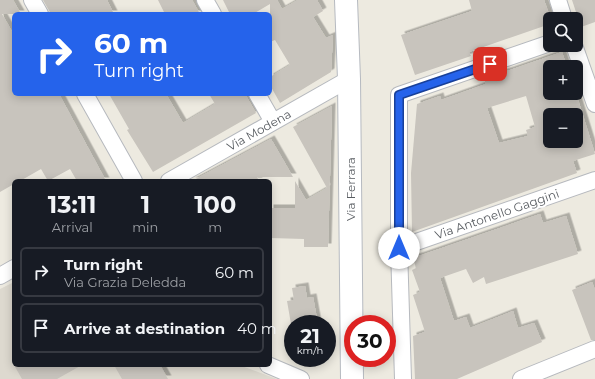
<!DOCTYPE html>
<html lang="en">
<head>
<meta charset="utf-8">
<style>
	:root { --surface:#171b24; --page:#242831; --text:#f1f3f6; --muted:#9ea1a6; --line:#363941 }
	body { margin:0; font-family:Montserrat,sans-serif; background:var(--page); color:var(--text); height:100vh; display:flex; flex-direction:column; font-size:15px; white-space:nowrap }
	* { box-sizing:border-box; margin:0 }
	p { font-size:13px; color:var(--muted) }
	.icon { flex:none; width:22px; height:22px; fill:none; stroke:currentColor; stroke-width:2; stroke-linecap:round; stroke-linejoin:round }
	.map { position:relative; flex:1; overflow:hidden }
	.panel { position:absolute; left:12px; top:179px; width:260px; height:188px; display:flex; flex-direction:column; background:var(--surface); border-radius:6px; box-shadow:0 2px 10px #0003 }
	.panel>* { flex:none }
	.guide { position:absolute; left:12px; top:12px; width:260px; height:84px; border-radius:6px; box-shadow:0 2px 10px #0003; background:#2563eb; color:#fff; overflow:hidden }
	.fabs { position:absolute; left:543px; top:12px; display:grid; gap:8px }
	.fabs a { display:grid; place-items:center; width:40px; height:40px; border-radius:6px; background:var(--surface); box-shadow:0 2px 10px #0003; font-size:20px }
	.speed { position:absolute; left:284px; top:315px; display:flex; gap:8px; font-size:20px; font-weight:700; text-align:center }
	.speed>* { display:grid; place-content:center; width:52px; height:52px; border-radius:50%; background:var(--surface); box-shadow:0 2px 10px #0003; line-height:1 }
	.speed small { font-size:10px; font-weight:400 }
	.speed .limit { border:6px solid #d22; background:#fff; color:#111 }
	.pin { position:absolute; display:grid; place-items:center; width:34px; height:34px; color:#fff; margin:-17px; border-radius:8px; box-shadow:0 2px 6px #0006 }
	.me { position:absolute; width:44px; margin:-22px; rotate:0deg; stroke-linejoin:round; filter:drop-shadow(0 0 3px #0008) }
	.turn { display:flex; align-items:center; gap:14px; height:84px; padding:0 16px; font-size:18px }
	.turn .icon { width:52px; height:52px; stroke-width:2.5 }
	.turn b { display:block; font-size:28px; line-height:34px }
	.eta { display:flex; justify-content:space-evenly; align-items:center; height:68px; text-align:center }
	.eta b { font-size:24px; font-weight:700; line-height:28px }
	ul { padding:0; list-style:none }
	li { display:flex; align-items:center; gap:12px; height:50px; margin:0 8px 6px; padding:0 8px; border:2px solid var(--line); border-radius:6px }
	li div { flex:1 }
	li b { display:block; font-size:15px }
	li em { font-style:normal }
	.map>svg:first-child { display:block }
	.education { fill:#ddd9cf }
	.building { fill:#c8c4bd; fill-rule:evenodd; filter:url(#shadow) }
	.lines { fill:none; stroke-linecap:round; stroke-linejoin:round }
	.street-casing { stroke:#b6b9be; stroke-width:18 }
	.secondary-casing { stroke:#b6bac0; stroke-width:24 }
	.street { stroke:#fff; stroke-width:16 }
	.secondary { stroke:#fff; stroke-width:22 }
	.route-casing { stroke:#184099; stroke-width:10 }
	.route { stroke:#2563eb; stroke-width:7 }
	.labels { text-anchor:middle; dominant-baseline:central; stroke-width:4; stroke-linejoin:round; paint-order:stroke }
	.street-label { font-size:12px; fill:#595d62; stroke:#fff }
</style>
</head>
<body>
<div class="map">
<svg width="595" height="379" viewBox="0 0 595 379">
	<defs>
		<filter id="shadow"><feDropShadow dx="3.5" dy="-3.5" stdDeviation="0" flood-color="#0004"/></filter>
	</defs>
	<rect width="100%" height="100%" fill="#edeae0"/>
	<path class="education" d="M14 282V365H239L277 379H0V289Z"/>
	<path class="building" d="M0 0H13L21 14H2L14 35V94H59L106 181H77L70 169 48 181 41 169 20 181H14V184L0 192Z
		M43 0H107L114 14H51Z
		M158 0H192L200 14H165Z
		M223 0H277L282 9 298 0H317L323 11 313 17 326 38 333 35 331 72 280 103 270 85V77L290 65 275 40 270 42V4L253 14H230Z
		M469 0H544L550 17V24L469 52 471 56 415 75 401 35 472 11Z
		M572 0H595V22L581 27Z
		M562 52 567 67H550V93H576L595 154 573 161 577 173 412 232 411 173 417 104 440 96 441 100 486 84 484 79ZM526 96 535 127 526 130 528 136 499 143 487 108ZM576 108V141H550V115H556Z
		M109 94H166L183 123 215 104 209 94H245L256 113 153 172 127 130 129 129Z
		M332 106 328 247H304V239L270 238V208H295V181L306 200 327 188 293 127Z
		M271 139 293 177H257L259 181H192Z
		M540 214 543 223 566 216 578 254 486 284 484 277 473 283 466 269 440 278 454 321 466 317 470 328 513 311 518 328 534 323 542 342 457 379H415L413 336 425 332 413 295 420 292 412 270 416 268 413 258Z
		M592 282 595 290V340H591L572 290Z
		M305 286 307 298 313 297 318 324H291L287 301 294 300 292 288Z
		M14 365H82L57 379H22Z
		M114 365H160L168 379H122Z"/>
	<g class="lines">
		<g class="street-casing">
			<path id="street" d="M32 0 40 14
				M205 0 213 14
				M558 0 564 19
				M574 45 595 104
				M85 94 134 181
				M257 94 273 122
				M169 181 349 79
				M399 248 595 180
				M0 276 14 268
				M268 365 301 379
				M403 379 399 248V95L550 43
				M521 379 595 349"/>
		</g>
		<g class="secondary-casing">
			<path id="secondary" d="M346 0 349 79 352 379"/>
		</g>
		<use href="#street" class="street"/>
		<use href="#secondary" class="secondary"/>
	</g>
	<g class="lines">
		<g class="route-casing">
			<path id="route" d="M399 248V95L490 64"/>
		</g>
		<use href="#route" class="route"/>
	</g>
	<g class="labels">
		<g class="street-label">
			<text transform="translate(259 130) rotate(-29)">Via Modena</text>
			<text transform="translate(350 189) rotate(-90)">Via Ferrara</text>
			<text transform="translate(497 214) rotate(-19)">Via Antonello Gaggini</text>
		</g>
	</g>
</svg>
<div class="fabs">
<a><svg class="icon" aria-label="search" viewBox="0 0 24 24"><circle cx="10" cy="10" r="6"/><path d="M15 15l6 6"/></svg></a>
<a>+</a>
<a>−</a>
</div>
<div class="speed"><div>21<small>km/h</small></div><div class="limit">30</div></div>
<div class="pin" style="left:490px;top:64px;background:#d93025"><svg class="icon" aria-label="arrive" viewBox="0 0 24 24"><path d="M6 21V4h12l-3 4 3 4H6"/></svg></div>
<svg class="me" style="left:399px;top:248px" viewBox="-20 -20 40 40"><circle r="19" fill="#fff"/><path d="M0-13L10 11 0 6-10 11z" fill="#2563eb"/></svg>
<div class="guide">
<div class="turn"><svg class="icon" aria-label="right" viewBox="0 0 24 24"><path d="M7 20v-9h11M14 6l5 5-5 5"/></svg><div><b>60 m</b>Turn right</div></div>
</div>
<section class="panel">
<div class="eta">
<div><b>13:11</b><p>Arrival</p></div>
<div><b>1</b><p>min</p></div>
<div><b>100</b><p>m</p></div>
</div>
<ul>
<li><svg class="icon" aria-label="right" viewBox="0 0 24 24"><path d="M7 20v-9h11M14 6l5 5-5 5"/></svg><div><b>Turn right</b><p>Via Grazia Deledda</p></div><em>60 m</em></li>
<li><svg class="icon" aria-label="arrive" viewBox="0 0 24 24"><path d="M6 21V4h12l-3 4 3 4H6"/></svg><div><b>Arrive at destination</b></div><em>40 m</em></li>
</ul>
</section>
</div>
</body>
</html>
